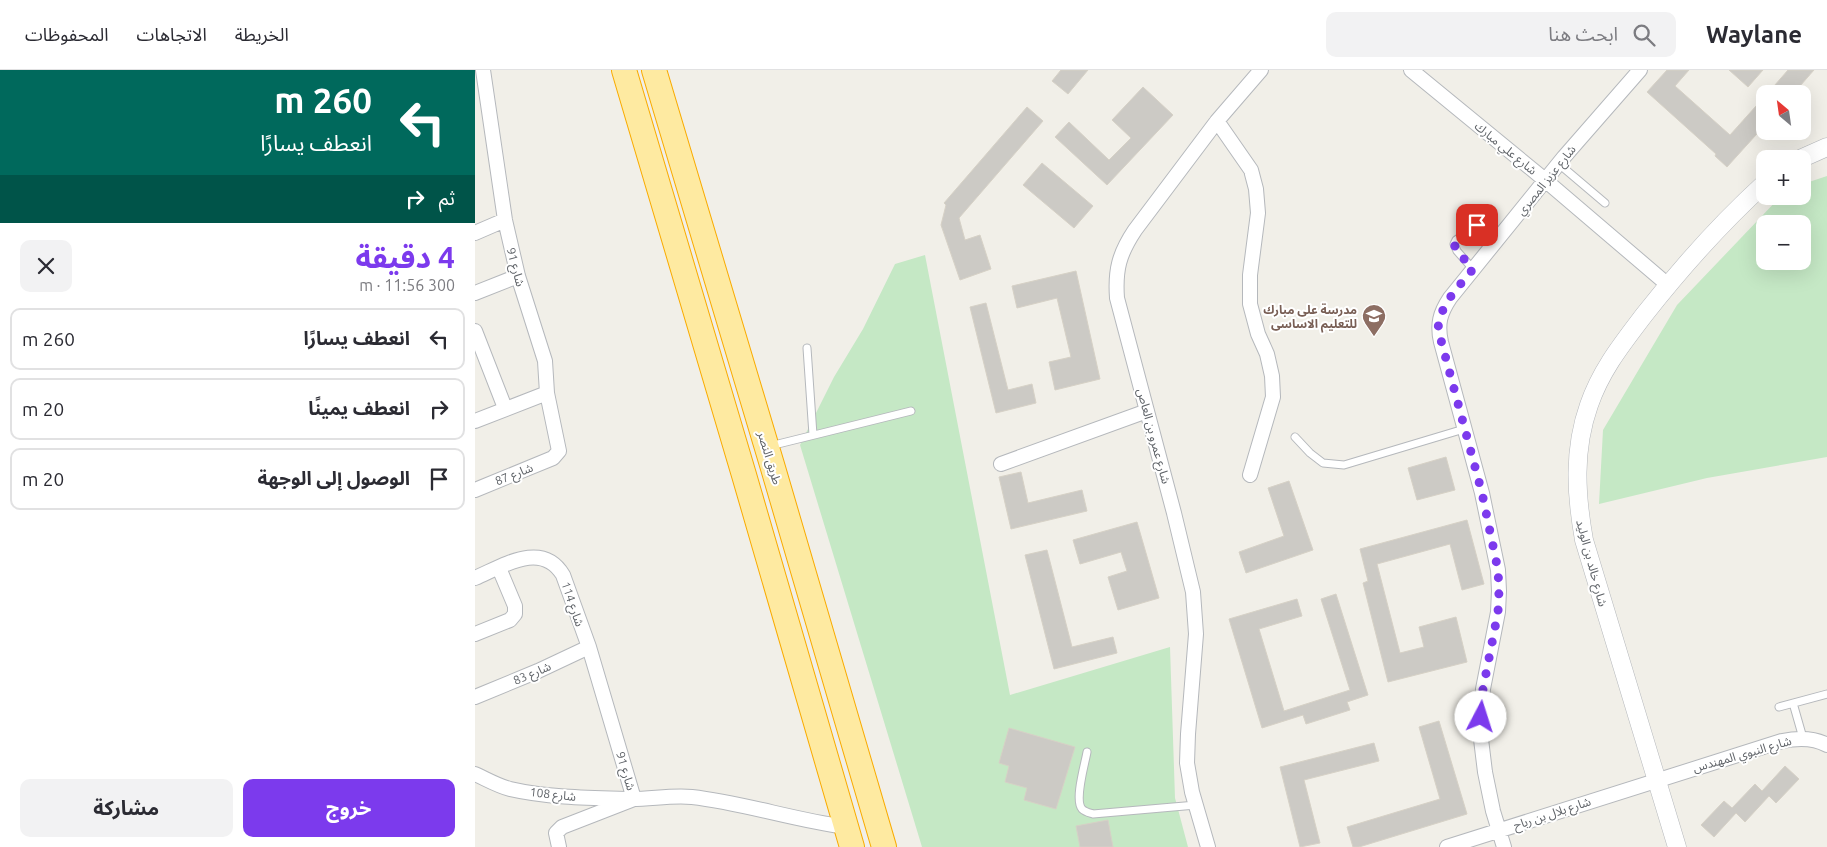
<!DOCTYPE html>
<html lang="ar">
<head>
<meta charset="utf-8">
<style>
	:root { --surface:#fff; --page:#f2f2f3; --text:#2b2b33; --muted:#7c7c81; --line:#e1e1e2; --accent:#7c3aed }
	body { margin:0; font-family:Ubuntu,"Noto Sans Arabic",sans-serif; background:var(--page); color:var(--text); direction:rtl; height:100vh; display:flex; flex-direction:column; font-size:19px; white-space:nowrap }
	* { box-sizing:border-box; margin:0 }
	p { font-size:16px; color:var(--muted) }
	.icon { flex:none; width:28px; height:28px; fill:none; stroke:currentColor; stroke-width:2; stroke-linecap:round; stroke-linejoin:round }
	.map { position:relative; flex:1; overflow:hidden; direction:ltr }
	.panel { display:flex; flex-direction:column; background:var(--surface); width:475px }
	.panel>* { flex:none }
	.hud { background:#00695c; color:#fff; overflow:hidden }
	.needle { width:32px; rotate:331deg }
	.tools { position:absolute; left:1281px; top:15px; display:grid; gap:10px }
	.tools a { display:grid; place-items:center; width:55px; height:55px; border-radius:10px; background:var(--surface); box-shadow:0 5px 20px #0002; font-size:25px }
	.pin { position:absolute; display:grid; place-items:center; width:42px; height:42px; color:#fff; margin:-21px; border-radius:10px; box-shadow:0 2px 8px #0006 }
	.me { position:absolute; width:55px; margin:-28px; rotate:5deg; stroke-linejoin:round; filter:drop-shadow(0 0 4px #0008) }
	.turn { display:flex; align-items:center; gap:18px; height:105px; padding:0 20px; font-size:22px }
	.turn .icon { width:65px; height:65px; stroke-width:2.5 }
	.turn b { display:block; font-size:35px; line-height:42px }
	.then { display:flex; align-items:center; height:48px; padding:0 20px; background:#0003; gap:10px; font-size:19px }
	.round { display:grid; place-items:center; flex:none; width:52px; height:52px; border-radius:10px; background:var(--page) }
	.summary { display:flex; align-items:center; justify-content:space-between; height:85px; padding:0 20px }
	h1 { font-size:30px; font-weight:700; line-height:38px; color:var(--accent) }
	.cta { display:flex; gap:10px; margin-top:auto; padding:10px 20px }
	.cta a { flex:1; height:58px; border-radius:10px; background:var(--accent); color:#fff; font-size:20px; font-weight:700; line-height:58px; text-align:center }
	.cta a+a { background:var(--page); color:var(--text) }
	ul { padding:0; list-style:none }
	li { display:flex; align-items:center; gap:15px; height:62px; margin:0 10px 8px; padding:0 10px; border:2px solid var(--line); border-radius:10px }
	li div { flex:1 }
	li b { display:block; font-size:19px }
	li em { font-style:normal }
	header { display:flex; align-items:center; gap:30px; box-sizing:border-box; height:70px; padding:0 25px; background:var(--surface); border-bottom:1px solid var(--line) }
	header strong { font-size:24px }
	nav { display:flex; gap:28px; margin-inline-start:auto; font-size:18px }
	.search { width:350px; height:45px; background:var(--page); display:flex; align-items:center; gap:12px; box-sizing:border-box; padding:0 18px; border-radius:10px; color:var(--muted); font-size:19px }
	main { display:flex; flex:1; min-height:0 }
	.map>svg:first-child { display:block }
	.green { fill:#c5e8c5; fill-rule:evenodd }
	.building { fill:#cccac5; stroke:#d6d1c6 }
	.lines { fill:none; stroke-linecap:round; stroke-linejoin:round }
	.service-casing { stroke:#b5b8bc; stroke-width:9 }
	.minor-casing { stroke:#b5b8bc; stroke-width:16 }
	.tertiary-casing { stroke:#b5b8bc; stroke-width:19 }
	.trunk-casing { stroke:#f9ab00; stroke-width:26 }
	.service { stroke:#fff; stroke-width:7 }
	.minor { stroke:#fff; stroke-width:14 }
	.tertiary { stroke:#fff; stroke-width:18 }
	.trunk { stroke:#feeaa1; stroke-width:24 }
	.route { stroke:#7c3aed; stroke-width:9; stroke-dasharray:0 16.2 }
	.labels { text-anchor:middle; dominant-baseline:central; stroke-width:4; stroke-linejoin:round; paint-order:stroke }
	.street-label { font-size:12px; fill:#5f6368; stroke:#fff }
	.education-label { font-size:12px; font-weight:bold; fill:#785e54; stroke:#fff; text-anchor:end }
</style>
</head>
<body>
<header>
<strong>Waylane</strong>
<div class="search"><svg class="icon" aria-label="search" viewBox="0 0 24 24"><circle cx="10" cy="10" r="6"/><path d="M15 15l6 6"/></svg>ابحث هنا</div>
<nav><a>الخريطة</a><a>الاتجاهات</a><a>المحفوظات</a></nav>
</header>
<main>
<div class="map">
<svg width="1352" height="777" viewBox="0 0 1352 777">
	<rect width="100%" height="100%" fill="#f1efe8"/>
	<path class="green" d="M1352 106V387L1232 408 1124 434 1128 360 1202 235 1306 126H1328V114ZM1290 154H1328V191H1290Z
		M450 185 535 625 695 577 700 728 713 777H447L325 375 359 307 388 259 420 194Z"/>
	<path class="building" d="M586 0H613L593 24 577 11Z
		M1192 0H1214L1200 16 1255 65 1290 26V55L1252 97 1240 86 1241 84 1172 22Z
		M1254 0H1288L1273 17Z
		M1313 0H1339L1318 24H1292Z
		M668 17 698 45 632 115 580 67 594 52 634 90 656 68 637 50Z
		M552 37 568 51 484 148 490 170 505 165 516 199 485 210 466 155 471 135 469 133Z
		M567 93 618 136 599 158 548 115Z
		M601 201 625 309 580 320 574 292 596 287 582 228 542 238 537 216Z
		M511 233 533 320 557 314 561 333 521 343 495 237Z
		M971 387 980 420 942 430 933 398Z
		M546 402 553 433 607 420 612 441 536 459 524 407Z
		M814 411 838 480 771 503 764 482 809 466 793 418Z
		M992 450 1009 514 987 520 975 474 902 494 925 583 949 577 944 557 981 547 992 592 913 612 888 513 893 511 885 479Z
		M662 452 684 528 643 540 633 507 652 501 646 482 605 494 598 470Z
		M572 480 597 577 638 567 642 583 579 599 550 485Z
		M861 524 893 625 872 632 875 640 831 654 828 645 787 658 754 549 822 529 827 546 784 559 809 641 875 620 846 529Z
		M964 651 992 744 884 777H878L872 757 965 729 944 657Z
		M534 658 600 677 581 739 549 730 552 718 530 712 534 696 524 693Z
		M899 673 904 691 829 710 845 773 825 777 805 697Z
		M1310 696 1324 709 1301 733 1294 726 1270 752 1261 743 1239 767 1226 755 1249 731 1257 738 1280 714 1287 721Z
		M633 750 638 777H605L601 756Z"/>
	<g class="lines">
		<g class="service-casing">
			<path id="service" d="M1084 94 1130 133
				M998 199 982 181 979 174 981 170 1002 155
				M332 278 338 365
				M820 367 835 383 848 393 869 395 989 359
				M295 376 436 341
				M1318 633 1328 668
				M1304 637 1352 624
				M612 682C610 694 599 730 607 739 610 742 615 743 618 744L721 735"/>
		</g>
		<g class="minor-casing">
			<path id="minor" d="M936 0 1070 110 1193 215
				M742 51 776 100 781 119 783 143 775 205V234L783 264 792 284 797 306 798 327 775 405
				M0 163 30 150
				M0 223 43 206
				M0 261 30 338
				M0 351 72 323
				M526 394 672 341
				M0 420 78 388 84 381 72 323 70 291 43 206 30 150 8 0
				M0 508C28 496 67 470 88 505L114 577 159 729 87 757 81 763 84 777
				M0 564 35 550 40 544V536L24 498
				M0 627 63 601 114 577
				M0 704C11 709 23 716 35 719 74 728 117 728 157 729 177 729 197 725 217 727 269 733 319 750 371 757
				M733 777 717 722 712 693 713 664 721 564 718 522 699 443 642 228C640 200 644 184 660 160L742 51 786 0
				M972 777 1307 671C1322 668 1338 667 1352 675
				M1029 777 1018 741 1010 702 1005 661 1008 619 1023 542 1024 521 1023 500 1007 423 966 272C962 254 965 243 975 228L1089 87 1165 0"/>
		</g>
		<g class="tertiary-casing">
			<path id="tertiary" d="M1325 89 1352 77
				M1202 777 1109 470C1101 425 1098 380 1114 335 1126 300 1147 274 1169 245 1206 198 1246 153 1290 113"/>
		</g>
		<g class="trunk-casing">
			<path id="trunk" d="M149 0 269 405 377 777
				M179 0 298 398 409 777"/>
		</g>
		<use href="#service" class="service"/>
		<use href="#minor" class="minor"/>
		<use href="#tertiary" class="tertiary"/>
		<use href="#trunk" class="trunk"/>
	</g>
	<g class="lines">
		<path class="route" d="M1002 155 981 170 979 174 982 181 998 199C983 218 965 234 963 259L1007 423 1023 500 1024 521 1023 542 1008 619 1006 647"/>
	</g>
	<defs>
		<g id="school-pin" transform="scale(1.25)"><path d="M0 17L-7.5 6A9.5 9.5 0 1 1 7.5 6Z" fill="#8d6e63" stroke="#fff"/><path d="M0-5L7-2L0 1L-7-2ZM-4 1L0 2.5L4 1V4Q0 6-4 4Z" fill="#fff"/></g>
	</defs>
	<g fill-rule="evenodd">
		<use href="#school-pin" x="899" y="246"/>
	</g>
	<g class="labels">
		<g class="street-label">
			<text transform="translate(1031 78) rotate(39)">شارع علي مبارك</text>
			<text transform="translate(1071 110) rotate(-51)">شارع عزيز المصري</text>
			<text transform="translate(41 197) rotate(75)">شارع 91</text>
			<text transform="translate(679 366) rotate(75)">شارع عمرو بن العاص</text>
			<text transform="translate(295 388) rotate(73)">طريق النصر</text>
			<text transform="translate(39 404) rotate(-22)">شارع 87</text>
			<text transform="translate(1117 493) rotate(75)">شارع خالد بن الوليد</text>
			<text transform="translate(98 534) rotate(71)">شارع 114</text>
			<text transform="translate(57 603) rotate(-23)">شارع 83</text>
			<text transform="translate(1267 684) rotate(-16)">شارع النبوي المهندس</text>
			<text transform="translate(151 701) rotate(73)">شارع 91</text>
			<text transform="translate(78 724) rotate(6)">شارع 108</text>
			<text transform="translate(1077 743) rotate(-18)">شارع بلال بن رباح</text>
		</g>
		<g class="education-label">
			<text x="882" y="239">مدرسة على مبارك<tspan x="882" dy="14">للتعليم الاساسى</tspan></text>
		</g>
	</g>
</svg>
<div class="tools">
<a><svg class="needle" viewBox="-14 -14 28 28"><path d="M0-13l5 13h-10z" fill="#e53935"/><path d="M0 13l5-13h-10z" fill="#7c7c81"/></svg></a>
<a>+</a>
<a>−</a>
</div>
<div class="pin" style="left:1002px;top:155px;background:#d93025"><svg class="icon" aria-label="arrive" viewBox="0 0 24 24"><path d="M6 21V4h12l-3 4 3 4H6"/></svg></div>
<svg class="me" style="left:1006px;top:647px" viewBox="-20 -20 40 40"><circle r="19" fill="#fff"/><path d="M0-13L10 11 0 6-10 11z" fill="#7c3aed"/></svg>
</div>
<section class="panel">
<div class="hud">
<div class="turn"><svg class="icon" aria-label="left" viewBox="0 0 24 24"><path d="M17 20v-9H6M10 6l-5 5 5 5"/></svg><div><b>260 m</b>انعطف يسارًا</div></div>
<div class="then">ثم<svg class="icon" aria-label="right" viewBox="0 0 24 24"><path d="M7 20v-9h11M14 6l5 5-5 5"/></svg></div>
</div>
<div class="summary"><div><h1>4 دقيقة</h1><p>300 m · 11:56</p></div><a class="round"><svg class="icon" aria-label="close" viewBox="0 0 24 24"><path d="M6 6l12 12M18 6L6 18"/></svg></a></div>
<ul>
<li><svg class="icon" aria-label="left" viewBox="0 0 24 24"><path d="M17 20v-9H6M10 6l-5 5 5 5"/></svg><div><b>انعطف يسارًا</b></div><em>260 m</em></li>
<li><svg class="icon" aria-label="right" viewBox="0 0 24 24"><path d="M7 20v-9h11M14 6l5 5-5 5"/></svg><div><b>انعطف يمينًا</b></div><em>20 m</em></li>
<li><svg class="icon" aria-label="arrive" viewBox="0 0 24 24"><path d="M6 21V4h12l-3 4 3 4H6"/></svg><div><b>الوصول إلى الوجهة</b></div><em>20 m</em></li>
</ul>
<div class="cta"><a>خروج</a><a>مشاركة</a></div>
</section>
</main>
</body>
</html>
